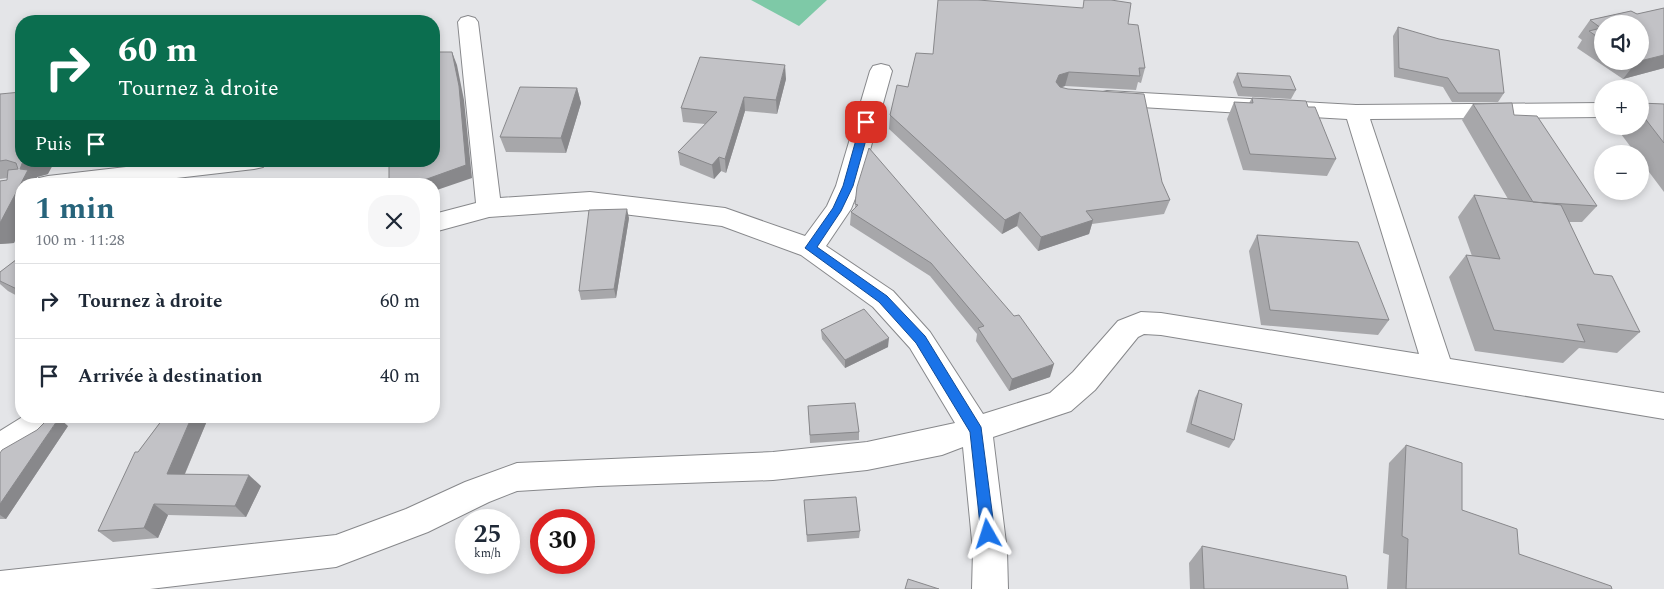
<!DOCTYPE html>
<html lang="fr">
<head>
<meta charset="utf-8">
<style>
	:root { --surface:#fff; --page:#f6f6f7; --text:#1f2937; --muted:#747a83; --line:#e0e1e3; --accent:#27647b }
	body { margin:0; font-family:Spectral,serif; background:var(--page); color:var(--text); height:100vh; display:flex; flex-direction:column; font-size:19px; white-space:nowrap }
	* { box-sizing:border-box; margin:0 }
	p { font-size:16px; color:var(--muted) }
	.icon { flex:none; width:28px; height:28px; fill:none; stroke:currentColor; stroke-width:2; stroke-linecap:round; stroke-linejoin:round }
	.map { position:relative; flex:1; overflow:hidden }
	.panel { position:absolute; left:15px; top:178px; width:425px; height:245px; display:flex; flex-direction:column; background:var(--surface); border-radius:20px; box-shadow:0 2px 8px #0003 }
	.panel>* { flex:none }
	.guide { position:absolute; left:15px; top:15px; width:425px; height:152px; border-radius:20px; box-shadow:0 2px 8px #0003; background:#0b6e4f; color:#fff; overflow:hidden }
	.controls { position:absolute; left:1594px; top:15px; display:grid; gap:10px }
	.controls a { display:grid; place-items:center; width:55px; height:55px; border-radius:50%; background:var(--surface); box-shadow:0 2px 8px #0003; font-size:25px }
	.speed { position:absolute; left:455px; top:509px; display:flex; gap:10px; font-size:25px; font-weight:700; text-align:center }
	.speed>* { display:grid; place-content:center; width:65px; height:65px; border-radius:50%; background:var(--surface); box-shadow:0 2px 8px #0003; line-height:1 }
	.speed small { font-size:12px; font-weight:400 }
	.speed .limit { border:8px solid #d22; background:#fff; color:#111 }
	.pin { position:absolute; display:grid; place-items:center; width:42px; height:42px; color:#fff; margin:-21px; border-radius:10px; box-shadow:0 2px 8px #0006 }
	.me { position:absolute; width:55px; margin:-28px; rotate:354deg; stroke-linejoin:round; filter:drop-shadow(0 0 4px #0008) }
	.turn { display:flex; align-items:center; gap:18px; height:105px; padding:0 20px; font-size:22px }
	.turn .icon { width:65px; height:65px; stroke-width:2.5 }
	.turn b { display:block; font-size:35px; line-height:42px }
	.then { display:flex; align-items:center; height:48px; padding:0 20px; background:#0003; gap:10px; font-size:19px }
	.round { display:grid; place-items:center; flex:none; width:52px; height:52px; border-radius:20px; background:var(--page) }
	.headline { display:flex; align-items:center; justify-content:space-between; height:85px; padding:0 20px }
	h1 { font-size:30px; font-weight:700; line-height:38px; color:var(--accent) }
	ul { padding:0; list-style:none }
	li { display:flex; align-items:center; gap:15px; height:75px; padding:0 20px; border-top:1px solid var(--line) }
	li div { flex:1 }
	li b { display:block; font-size:19px }
	li em { font-style:normal }
	.map>svg:first-child { display:block }
	.green { fill:#7ec9a7 }
	.lines { fill:none; stroke-linecap:round; stroke-linejoin:round }
	.minor-casing { stroke:#87888b; stroke-width:2 }
	.minor { fill:#fff; fill-rule:evenodd }
	.wall { fill:#a7a7aa; fill-rule:evenodd }
	.shaded-wall { fill:#88888b }
	.building { fill:#c2c2c6; stroke:#88888b }
	.route { fill:#1a73e8; stroke:#114b97 }
</style>
</head>
<body>
<div class="map">
<svg width="1664" height="589" viewBox="0 0 1664 589">
	<rect width="100%" height="100%" fill="#e4e5e8"/>
	<path class="green" d="M751 0H827L799 26Z"/>
	<g class="lines">
		<g class="minor-casing">
			<path id="minor" d="M468 16 475 18 478 22 500 198 590 192 725 208 805 236 827 206 836 186 870 71 873 66 881 64 889 66 892 71 860 186 851 209 826 246 893 291 930 332 983 414 1050 393 1073 372 1118 321 1141 312 1161 313 1419 354 1347 119 1107 105 1099 103 1096 98 1099 93 1107 91 1356 105 1602 103V117L1370 119 1450 359 1664 393V419L1161 335 1144 334 1138 337 1095 390 1071 411 993 437 1007 551 1008 589H972L973 551 963 447 942 455 867 470 773 480 598 486 517 491 489 502 428 532 336 567 150 589H0V571L336 535 406 509 465 482 517 463 773 452 867 442 955 423 910 348 873 307 801 255 722 226 590 210 489 217 434 232V214L476 203 458 22 461 18Z
				M178 161H266L263 167 254 169 125 184H36L39 178 48 176Z
				M24 416H65C57 433 18 455 0 462V431Z"/>
		</g>
		<use href="#minor" class="minor"/>
	</g>
	<path class="wall" d="M1664 8V68L1623 79 1577 48 1582 40 1578 37 1590 20 1631 11 1637 14ZM1602 24H1640V61H1602Z
		M1128 24 1145 68 1141 83 1138 82 1136 90 1065 86 1060 88 1162 182 1170 200 1164 214 1092 224 1089 234 1038 251 1017 226 1002 234 889 129 890 115 908 87 933 54Z
		M1398 27 1504 93 1498 102H1452L1443 87 1394 77 1393 36Z
		M1237 73 1296 90 1291 99 1238 96 1233 82Z
		M786 79 777 114 745 111 726 173 721 171 714 179 680 165 678 152 705 124 683 122 681 108Z
		M577 88 581 103 566 153 506 152 500 137Z
		M0 94 48 174 37 177 14 243 0 244V181L7 180 8 178 0 179Z
		M1252 98 1308 107 1336 159 1327 176 1243 170 1227 119 1234 102 1249 103Z
		M1640 103 1664 104V192L1640 160V154H1636L1615 126H1640Z
		M1473 104 1514 115 1597 206 1582 222H1569L1594 274 1640 332 1617 353 1579 348 1563 363 1475 351 1449 277 1466 255 1472 256 1458 217 1474 195 1508 199 1462 120Z
		M857 187 1050 377 1009 391 976 341 977 334 930 276 850 225 851 212 855 208Z
		M629 218 616 298 581 300 579 291Z
		M1257 235 1389 320 1378 335 1261 325 1249 251Z
		M21 256V298L8 291 0 284V272Z
		M821 330 888 347 845 368 822 339Z
		M1199 390 1234 440 1229 448 1186 432 1195 398Z
		M808 406 859 432V440L810 443Z
		M165 416H209L185 474 261 486 246 517 168 515 158 538 113 542 98 531 138 452Z
		M68 426 6 519H0V453Z
		M1406 445 1462 510 1519 554 1612 589H1387L1389 555 1383 553 1389 463Z
		M804 500 860 531 859 538 807 542Z
		M1202 546 1348 589H1190L1189 563Z"/>
	<path class="shaded-wall" d="M452 52 457 65 464 100 472 178 434 191V184H413Z
		M1664 55V68L1623 79 1636 62Z
		M785 65 786 79 777 114 776 100Z
		M1069 72 1065 86 1055 89 1056 82 1059 75Z
		M577 88 581 103 566 153 561 138Z
		M744 97 745 111 726 173 725 159Z
		M719 157 721 171 714 179 712 165Z
		M23 161H55L48 174 37 177 36 179 40 184H21V228L14 243 0 244V223Z
		M627 209 629 218 616 298 614 289Z
		M1020 212 1017 226 1002 234 1005 220Z
		M1093 220 1089 234 1038 251 1041 237Z
		M889 338 888 347 845 368V360Z
		M1054 364 1050 377 1009 391 1012 379Z
		M192 416H209L180 485 167 474Z
		M59 418 68 426 6 519 0 515V504Z
		M249 475 261 486 246 517 235 506Z
		M154 504 168 515 158 538 144 528Z"/>
	<path class="building" d="M938 0H978L1083 8 1084 0H1111L1131 3 1128 24 1138 25 1145 68H1139L1140 76 1069 72 1059 75 1056 82 1060 87 1068 89 1144 94 1162 182 1170 200 1086 211 1093 220 1041 237 1020 212 1005 220 890 115 897 85 908 87 916 53 933 54Z
		M1664 8V55L1636 62 1634 61H1640V24H1602V40L1589 31 1601 28 1590 20 1631 11 1637 14Z
		M1398 27 1439 39 1499 50 1504 93H1458L1448 78 1399 68Z
		M434 52H452L459 86 466 165 413 184H389V161H434Z
		M700 57 785 65 776 100 744 97 725 159 719 157 712 165 678 152 717 112 681 108Z
		M1237 73 1290 76 1296 90 1242 87Z
		M520 87 577 88 561 138 500 137Z
		M21 92V161H23L20 169 28 170 0 223V181L7 180 8 170 18 169 16 163 6 160 0 161V94Z
		M1252 98 1306 101 1308 107H1315L1336 159 1250 154 1234 102 1253 103Z
		M1512 103 1514 115 1537 116 1597 206 1533 202 1473 104Z
		M1640 103 1664 104V143L1640 112Z
		M869 148 1014 316 1019 315 1054 364 1012 379 978 328 984 326 931 263 851 212 858 205 855 204 857 187Z
		M1474 195 1561 205 1594 274 1612 276 1640 332 1577 324 1585 342 1494 330 1466 255 1500 259Z
		M627 209 614 289 579 291 589 210Z
		M1257 235 1358 242 1389 320 1270 310Z
		M21 256V291L0 281V272Z
		M864 309 889 338 845 360 821 330Z
		M1199 390 1242 404 1234 440 1191 424Z
		M855 403 859 432 810 435 808 406Z
		M51 416H57L59 418 0 504V453L2 450 37 430Z
		M165 416H192L167 474 249 475 235 506 154 504 144 528 98 531 135 452H138Z
		M1406 445 1462 463V510L1517 529 1519 554 1611 586 1612 589H1406L1408 539 1402 536Z
		M856 497 860 531 807 535 804 500Z
		M1202 546 1346 576 1348 589H1204Z
		M908 579 939 589H905Z"/>
	<path class="route" d="M866 119 871 122 853 186 841 211 817 247 887 296 925 336 981 427 995 534 993 538 988 540 983 538 981 534 970 432 916 343 879 302 805 248 833 208 843 186 861 122Z"/>
</svg>
<div class="controls">
<a><svg class="icon" aria-label="sound" viewBox="0 0 24 24"><path d="M4 9h4l5-4v14l-5-4H4zM17 9q2 3 0 6"/></svg></a>
<a>+</a>
<a>−</a>
</div>
<div class="speed"><div>25<small>km/h</small></div><div class="limit">30</div></div>
<div class="pin" style="left:866px;top:122px;background:#d93025"><svg class="icon" aria-label="arrive" viewBox="0 0 24 24"><path d="M6 21V4h12l-3 4 3 4H6"/></svg></div>
<svg class="me" style="left:988px;top:534px" viewBox="-20 -20 40 40"><path d="M0-17L14 15 0 8-14 15z" fill="#1a73e8" stroke="#fff" stroke-width="4"/></svg>
<div class="guide">
<div class="turn"><svg class="icon" aria-label="right" viewBox="0 0 24 24"><path d="M7 20v-9h11M14 6l5 5-5 5"/></svg><div><b>60 m</b>Tournez à droite</div></div>
<div class="then">Puis<svg class="icon" aria-label="arrive" viewBox="0 0 24 24"><path d="M6 21V4h12l-3 4 3 4H6"/></svg></div>
</div>
<section class="panel">
<div class="headline"><div><h1>1 min</h1><p>100 m · 11:28</p></div><a class="round"><svg class="icon" aria-label="close" viewBox="0 0 24 24"><path d="M6 6l12 12M18 6L6 18"/></svg></a></div>
<ul>
<li><svg class="icon" aria-label="right" viewBox="0 0 24 24"><path d="M7 20v-9h11M14 6l5 5-5 5"/></svg><div><b>Tournez à droite</b></div><em>60 m</em></li>
<li><svg class="icon" aria-label="arrive" viewBox="0 0 24 24"><path d="M6 21V4h12l-3 4 3 4H6"/></svg><div><b>Arrivée à destination</b></div><em>40 m</em></li>
</ul>
</section>
</div>
</body>
</html>
